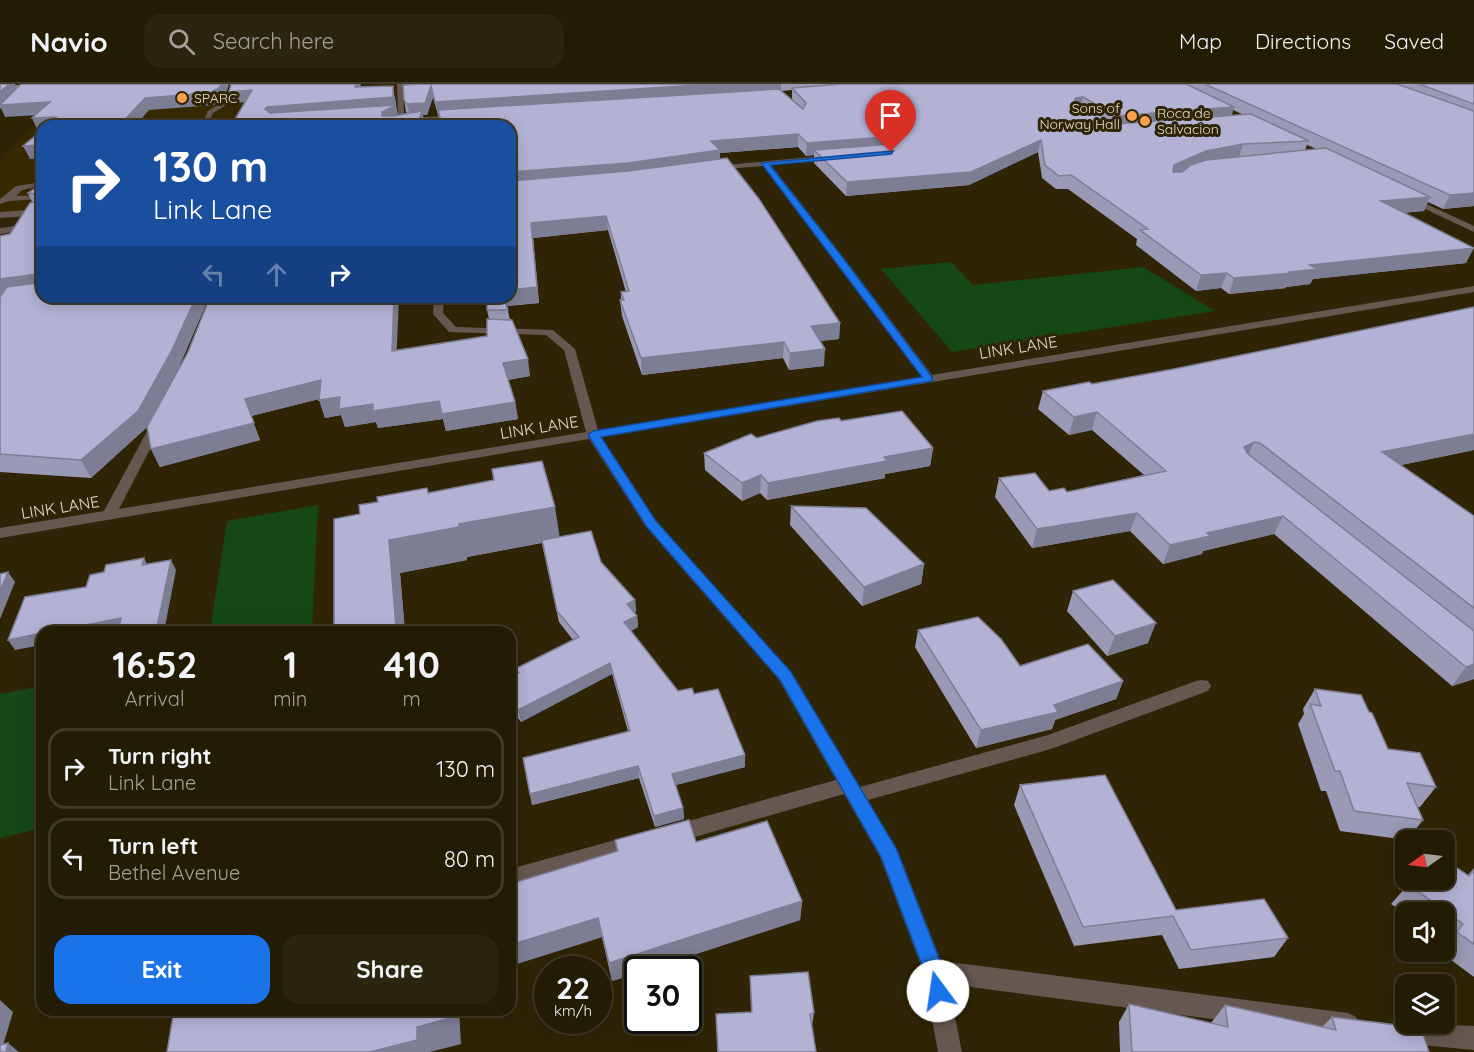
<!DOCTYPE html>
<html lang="en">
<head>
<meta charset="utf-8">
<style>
	:root { --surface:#231b04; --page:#2b240e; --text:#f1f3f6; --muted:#a3a19a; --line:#403926; --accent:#1a73e8 }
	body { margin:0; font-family:Quicksand,sans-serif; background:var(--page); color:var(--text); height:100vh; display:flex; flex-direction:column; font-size:22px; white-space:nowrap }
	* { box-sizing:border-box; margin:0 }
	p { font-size:20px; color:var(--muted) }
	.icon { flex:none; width:33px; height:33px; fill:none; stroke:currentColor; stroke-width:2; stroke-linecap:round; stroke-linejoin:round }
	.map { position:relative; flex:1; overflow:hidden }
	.sheet { position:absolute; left:36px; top:542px; width:480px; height:390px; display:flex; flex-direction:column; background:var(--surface); border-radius:18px; box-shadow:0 3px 15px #0003,0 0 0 2px var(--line) }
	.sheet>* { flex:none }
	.banner { position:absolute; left:36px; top:36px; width:480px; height:183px; border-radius:18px; box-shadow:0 3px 15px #0003,0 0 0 2px var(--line); background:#1a4fa0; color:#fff; overflow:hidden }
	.needle { width:39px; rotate:256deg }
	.fabs { position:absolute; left:1395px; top:746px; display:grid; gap:12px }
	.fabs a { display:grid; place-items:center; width:60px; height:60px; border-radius:12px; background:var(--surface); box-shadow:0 3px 15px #0003,0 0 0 2px var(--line); font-size:30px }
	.speed { position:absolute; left:534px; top:872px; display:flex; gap:12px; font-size:30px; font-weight:700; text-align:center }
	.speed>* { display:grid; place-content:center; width:78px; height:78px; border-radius:50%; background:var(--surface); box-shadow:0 3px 15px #0003,0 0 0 2px var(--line); line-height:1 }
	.speed small { font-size:15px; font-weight:400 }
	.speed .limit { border:3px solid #111; border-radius:9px; background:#fff; color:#111 }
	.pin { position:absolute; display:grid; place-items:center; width:51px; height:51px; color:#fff; margin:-62px -26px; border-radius:50% 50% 50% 0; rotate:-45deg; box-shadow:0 0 6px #0007 }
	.pin .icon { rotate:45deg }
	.me { position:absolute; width:66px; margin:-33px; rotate:346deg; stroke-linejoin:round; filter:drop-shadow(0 0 4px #0008) }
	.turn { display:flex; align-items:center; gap:21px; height:126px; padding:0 18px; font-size:27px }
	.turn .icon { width:78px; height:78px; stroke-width:2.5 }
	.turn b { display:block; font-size:42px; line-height:51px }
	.lanes { display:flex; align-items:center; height:57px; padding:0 18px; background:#0003; justify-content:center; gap:30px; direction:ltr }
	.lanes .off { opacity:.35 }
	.eta { display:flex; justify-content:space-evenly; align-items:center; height:102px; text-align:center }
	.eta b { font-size:36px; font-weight:700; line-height:42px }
	.button { display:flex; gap:12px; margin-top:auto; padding:12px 18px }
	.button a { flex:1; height:69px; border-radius:18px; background:var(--accent); color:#fff; font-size:24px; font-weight:700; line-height:69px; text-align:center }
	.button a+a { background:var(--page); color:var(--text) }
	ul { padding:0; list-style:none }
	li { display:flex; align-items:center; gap:18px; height:81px; margin:0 12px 9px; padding:0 6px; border:3px solid var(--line); border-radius:18px }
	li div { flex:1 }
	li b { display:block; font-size:22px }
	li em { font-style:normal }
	header { display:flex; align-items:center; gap:36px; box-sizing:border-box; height:84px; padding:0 30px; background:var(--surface); border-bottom:2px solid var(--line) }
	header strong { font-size:28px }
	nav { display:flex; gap:33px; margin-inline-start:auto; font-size:21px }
	.search { width:420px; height:54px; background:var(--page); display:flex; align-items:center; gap:15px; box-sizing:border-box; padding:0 21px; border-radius:18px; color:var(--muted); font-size:22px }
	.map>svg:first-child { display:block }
	.built { fill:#372a01 }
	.green { fill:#164817 }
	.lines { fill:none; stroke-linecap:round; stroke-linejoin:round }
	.minor { fill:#665850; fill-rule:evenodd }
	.major { fill:#a68a7a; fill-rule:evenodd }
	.wall { fill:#9a99b6; fill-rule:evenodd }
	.shaded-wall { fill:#7d7d94 }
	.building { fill:#b3b2d4; stroke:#7d7d94; stroke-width:1.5 }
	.route { fill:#1a73e8; stroke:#114b97; stroke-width:1.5 }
	.poi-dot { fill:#f8a04b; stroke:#2f2405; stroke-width:2 }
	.labels { text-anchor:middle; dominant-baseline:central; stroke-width:6; stroke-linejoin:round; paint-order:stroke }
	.far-poi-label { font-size:14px; fill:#e3dccb; stroke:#2f2405; text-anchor:start }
	.street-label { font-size:16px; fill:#e3dccb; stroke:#2f2405 }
</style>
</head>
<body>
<header>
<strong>Navio</strong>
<div class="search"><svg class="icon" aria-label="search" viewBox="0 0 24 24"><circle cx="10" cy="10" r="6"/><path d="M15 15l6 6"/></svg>Search here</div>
<nav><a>Map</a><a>Directions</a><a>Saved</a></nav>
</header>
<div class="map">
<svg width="1474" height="968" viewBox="0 0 1474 968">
	<rect width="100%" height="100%" fill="#2f2405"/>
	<path class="built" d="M248 0 233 42H42V132L0 135V80L58 13 69 8Z"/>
	<path class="green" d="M951 178 973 201 1143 183 1215 227 952 268 881 185Z
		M318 421 312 547H210L227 437Z
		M42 602V744L0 754V610Z"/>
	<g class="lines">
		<path class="minor" d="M231 0H237L231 18 213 29 207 42H201L208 27 226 16Z
			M397 0H403L404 29 409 34 458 31 461 33 405 37 398 29Z
			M835 71 836 73 832 75 771 81 844 174 932 291 1474 202V208L601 353 656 437 791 588 860 703 1048 651 1196 597 1202 596 1208 597 1211 602 1208 607 1051 665 868 716 899 770 941 877 1348 929 1356 933 1360 941 1356 949 1348 953 948 900 962 968H938L923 887 880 773 844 710 674 759 667 756 664 750 667 744 674 741 836 696 779 596 646 443 589 355 0 454V444L104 427 152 338 158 334 164 338 119 425 586 348 564 266 546 251 449 248 433 230 434 213H444L443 229 456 243 553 246 575 265 598 346 922 293 838 178 763 82 713 86 709 84 713 82Z
			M42 98V102L22 106 16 112 42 111V115L9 117 0 120V115L16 102Z
			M1409 112 1474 142V148L1406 116 1405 114Z
			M42 125V131L0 134V128Z
			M22 141 25 142V146L0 150V144Z
			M637 750 644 753 647 759 644 765 510 803V785Z
			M1401 935 1406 936V939L1474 942V966L1401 959 1393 955 1389 947 1393 939Z"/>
		<path class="major" d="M39 0H76L0 6V2Z"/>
	</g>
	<path class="wall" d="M421 0H1474V122L1443 125 1428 118 1424 127 1403 129 1466 179 1313 195 1310 200 1286 203V204L1229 210 1221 204 1196 207 1136 161 1137 155 1068 105H1056L1042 94 1038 68 969 101 846 112 814 79V71L806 72 798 63 720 69V75L840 239 839 255 820 257 824 282 789 286 783 274 642 291 622 232 620 216H621V208H626L608 146 533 154 539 219 507 222 510 236 530 292 508 296 515 318 518 335 446 347 443 335 378 344 376 338 345 343 341 331 325 334 319 315 251 332 260 356 160 383 151 365 397 266 487 252 489 235 487 226 510 42H441L433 13 427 31H423L424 39 245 18 233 19 229 8 361 3 395 13 396 22 398 31 408 30 406 28 404 16ZM792 6V15L795 19 781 7ZM1233 26 1244 31 1231 32ZM1307 61 1317 65 1305 66Z
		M37 103 42 213H209L179 283 146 344 91 394 0 388V152L10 150 32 118 28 109Z
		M1474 223V366L1401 381 1474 432V595L1452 602 1274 450 1203 467 1202 470 1163 480 1130 447 1032 464 995 413 999 394 1049 407 1067 408 1144 391 1092 346 1069 351 1038 325 1043 307 1092 300 1174 285Z
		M841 337 933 364 930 382 885 390V394L767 416 760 409 742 417 705 386 704 369Z
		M427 404 428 409 559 453 601 478 635 516 636 528H634L637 532 638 543 631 547 678 607 694 610 745 683 675 701 683 724 684 735 655 743 639 694 532 721 530 710 628 647 612 590 521 638 510 623V593L517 590 515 585 573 556 559 538 542 459 467 473V476L400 489 405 548H334L360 430 378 418Z
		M791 422 924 480 921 500 862 522 790 441Z
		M1073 507 1148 559 1107 572 1067 527Z
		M918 546 1020 582 1123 597 1116 615 1055 636 1052 645 976 664 915 563Z
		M1315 605 1369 628 1388 665 1436 703 1420 723H1417L1423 736 1407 756 1340 747 1326 707H1321L1298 640 1304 630 1303 625Z
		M1020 701 1176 826 1288 854 1274 873 1179 885 1162 851 1074 862 1014 721Z
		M615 756 696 758 802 817 800 836 650 885H638V889L612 897 602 853 510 882 617 768Z
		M1474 784V893L1439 867H1444V828H1406V830L1391 820 1413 795 1468 791Z
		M750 892 814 929 812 941 751 928Z
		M1129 920 1211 939 1225 921 1322 943 1332 933 1429 968H1120L1119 938Z"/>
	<path class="shaded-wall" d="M9 0H15L18 8 50 18 56 30 5 33 1 24 0 25V8Z
		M221 0H229L224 15 214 21 149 26 135 42H119L145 14Z
		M356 0H361L358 14 355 3Z
		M714 0H781V7L438 30 435 18Z
		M393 2 398 33 271 35 265 25 267 23Z
		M431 2 433 13 427 31H423L424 39 423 42H417L410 32 407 20Z
		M252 6 255 17 233 19 229 8Z
		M1083 13 1080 25 1074 17 1076 14Z
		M1234 23 1231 34 1113 44 1116 32Z
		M56 33 60 42H42V46L38 47 32 34Z
		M798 50V63L720 69V79L510 102V88L711 57Z
		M897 52 895 64 814 66V71L806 72 807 59Z
		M1041 56 1038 68 969 101 846 112 847 98Z
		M1243 60 1239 73 1170 94 1174 81 1206 67Z
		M42 61V74L30 75 23 62Z
		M1474 109V122L1443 125 1450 111Z
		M1430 113 1424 127 1374 131 1381 117Z
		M606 132 608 146 533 154 539 219 503 222 502 213H510V206L531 139Z
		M1474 164 1466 179 1313 195 1310 200 1286 203V204L1229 210 1234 194 1290 188 1310 181Z
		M1227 189 1221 204 1196 207 1201 191Z
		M36 190 42 202 0 219V195Z
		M196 213H209L179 283 146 344 91 394 81 376Z
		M394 213H399L396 284 392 267Z
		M840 239 839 255 810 258 811 242Z
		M784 258 783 274 642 291 641 274Z
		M825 265 824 282 789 286 790 269Z
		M528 275 530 292 506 296 503 279Z
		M321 296 327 313 251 332 260 356 160 383 151 365 245 315Z
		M340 313 373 320 439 317 515 318 518 335 446 347 443 335 378 344 376 338 345 343 341 331 325 334 319 316Z
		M1097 328 1092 346 1069 351 1074 333Z
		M1474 350V366L1373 387 1382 368Z
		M1254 358 1246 376 1244 363Z
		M933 364 930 382 885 390V394L767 416 768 399 884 373Z
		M761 391 760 409 742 417V399Z
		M555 423 560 455 467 473V476L400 489 405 548H381L389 456 459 440Z
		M1137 429 1130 447 1032 464 1037 445Z
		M1283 432 1274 450 1203 467 1202 470 1163 480 1170 461 1207 449Z
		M144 474 149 484 142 481Z
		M171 476 176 486 164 548H156Z
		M924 480 921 500 862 522 864 503Z
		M8 488 15 498 0 535V507Z
		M635 516 636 528 628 532 627 520Z
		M637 532 638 543 625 550 624 538Z
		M121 534 127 545 112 548H51Z
		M1156 539 1148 559 1107 572 1115 552Z
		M42 549V561L15 566 8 556Z
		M610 579 612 590 521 638 518 626Z
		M1474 580V595L1452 602 1466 583Z
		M1123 597 1116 615 1055 636 1052 645 976 664 981 646Z
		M745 671V683L673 702 672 690Z
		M638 682 639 694 532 721 530 710Z
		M683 724 684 735 655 743 654 732Z
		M802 817 800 836 650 885H638V889L612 897 609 879Z
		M598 834 602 853 510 882V861Z
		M0 916 13 928 1 968H0Z
		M449 926H459L461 960 430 968H370Z
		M8 959 19 968H6Z"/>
	<path class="building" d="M0 0H9L0 8Z
		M21 0H221L220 3 210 9 145 14 119 42H46L56 33 32 34 50 18 0 21Z
		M231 0H356L355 3 393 2V13L267 23 265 25 270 29 396 21 382 28V32H393L422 27 417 42H231L252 6 229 8Z
		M421 0H714L435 18 431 2 425 19 407 20 404 16 403 1Z
		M842 0H1186L1234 23 1116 32 1083 13 1076 14 1074 17 1115 40 1251 30 1309 57 1243 60 1206 67 1174 81 1173 88H1182L1191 81 1206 76 1326 64 1430 113 1381 117 1474 164 1310 181 1317 185 1290 188 1292 189 1234 194 1227 189 1201 191 1140 146 1148 145 1071 91 1059 92 1045 81 1041 56 971 88 847 98 814 66 893 60 897 52 807 59 798 50 711 57 720 66 628 79 510 88V42H442L438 26 779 5 803 25 806 19 792 4Z
		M1205 0H1397L1474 27V109L1450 111Z
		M1419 0H1474V20Z
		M42 46V61L23 62Z
		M727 74 759 115 840 239 811 242 825 265 790 269 784 258 641 274 620 216H624L621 208 629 207 606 132 531 139 537 203 510 206V97L628 87Z
		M42 96V213H196L172 266 138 327 81 376 0 370V213L7 203 36 199V190L0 195V152L10 150 30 119 37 117V110L28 109 37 103Z
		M210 213H394L392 267 487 252V235L512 236 528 275 503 279 515 318 442 330 439 317 373 327V320L339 325 340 313 319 316 321 296 245 315 254 339 151 365 147 343 188 268Z
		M487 213H503L508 226H487Z
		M1474 223V350L1382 368 1474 432V524L1260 359 1254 358 1244 363 1247 369 1474 547V580L1466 583 1283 432 1207 449 1210 452 1170 461 1137 429 1037 445 999 394 1035 389 1049 407 1064 404 1067 408 1166 387 1097 328 1074 333 1043 307 1089 298 1092 300 1174 285Z
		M902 327 933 364 884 373 887 377 768 399 761 391 742 399 704 369 751 350 757 354 817 337 839 334 841 337Z
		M542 377 555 423 459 440V443L389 456 396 543 381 546V548H334V435L360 430 359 421 378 418 377 413 427 404 428 409 494 396 492 385Z
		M791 422 866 424 924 480 864 503Z
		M591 447 601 478 635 516 627 520 637 532 624 538 678 607 692 604 694 610 718 605 745 671 672 690 683 724 654 732 638 682 530 710 523 674 630 647 610 579 518 626 510 615V593L519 589 515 585 579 553 557 527 542 456Z
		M144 474 142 481 171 476 156 548H118L121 534 51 548H42V549L8 556 25 513 86 503 90 491 104 488 106 481Z
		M8 488 0 507V490Z
		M1113 496 1156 539 1115 552 1073 507Z
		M978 533 1001 555 1020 582 1088 560 1123 597 1054 621 1058 628 981 646 918 546Z
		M1315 605 1361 611 1369 628 1372 629 1388 665 1420 669 1436 703 1407 699 1423 736 1354 727 1340 687H1335L1310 620 1321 622Z
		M1105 691 1176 826 1264 815 1288 854 1191 866 1173 832 1083 843 1020 701Z
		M689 736 696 758 767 737 802 817 609 879 598 834 510 861V800L618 767 615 756Z
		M1444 775 1469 792 1474 786V860L1457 848 1463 840 1408 800 1413 795H1444Z
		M808 888 814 929 810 930 816 968H718L716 930 752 928 750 892Z
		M1129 920 1228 943 1225 921 1336 946 1332 933 1421 944 1429 968H1132Z
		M200 926H449L450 934 417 943V956L370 968H167L173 932Z
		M8 959 6 968H0V961Z"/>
	<path class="route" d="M893 67 891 70 770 81 844 175 932 293V297L601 353 656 437 791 588 896 764 944 887 949 907 946 914 938 917 931 914 924 887 881 773 780 596 647 443 588 351 593 347 922 293 761 79Z"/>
	<g class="poi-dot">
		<circle cx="182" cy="14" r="6"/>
		<circle cx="1132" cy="32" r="6"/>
		<circle cx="1145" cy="37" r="6"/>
	</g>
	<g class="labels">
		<g class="far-poi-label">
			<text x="194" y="14">SPARC</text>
			<text x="1120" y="24" text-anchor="end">Sons of<tspan x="1120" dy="16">Norway Hall</tspan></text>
			<text x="1157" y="29">Roca de<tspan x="1157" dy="16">Salvacion</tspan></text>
		</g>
		<g class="street-label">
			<text transform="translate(1018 263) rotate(-9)">LINK LANE</text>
			<text transform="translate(539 343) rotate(-9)">LINK LANE</text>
			<text transform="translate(60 423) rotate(-9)">LINK LANE</text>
		</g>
	</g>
</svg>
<div class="fabs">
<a><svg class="needle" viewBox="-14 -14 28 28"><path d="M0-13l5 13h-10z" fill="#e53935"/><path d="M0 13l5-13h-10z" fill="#a3a19a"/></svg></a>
<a><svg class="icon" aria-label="sound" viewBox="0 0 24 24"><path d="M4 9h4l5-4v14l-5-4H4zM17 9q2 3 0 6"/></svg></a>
<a><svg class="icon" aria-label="layers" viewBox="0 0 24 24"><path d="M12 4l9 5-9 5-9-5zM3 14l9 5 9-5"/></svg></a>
</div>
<div class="speed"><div>22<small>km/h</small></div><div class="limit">30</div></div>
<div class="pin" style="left:891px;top:68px;background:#d93025"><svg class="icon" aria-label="arrive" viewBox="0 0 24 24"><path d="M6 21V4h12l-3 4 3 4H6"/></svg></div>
<svg class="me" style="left:938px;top:907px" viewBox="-20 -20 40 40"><circle r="19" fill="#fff"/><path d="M0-13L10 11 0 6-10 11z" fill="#1a73e8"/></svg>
<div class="banner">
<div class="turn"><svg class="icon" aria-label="right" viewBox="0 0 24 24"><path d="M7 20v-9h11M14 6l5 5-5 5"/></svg><div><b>130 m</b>Link Lane</div></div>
<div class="lanes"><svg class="icon off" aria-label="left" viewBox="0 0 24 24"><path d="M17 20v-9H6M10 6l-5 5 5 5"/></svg><svg class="icon off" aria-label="ahead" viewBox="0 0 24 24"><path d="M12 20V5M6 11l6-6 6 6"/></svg><svg class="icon" aria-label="right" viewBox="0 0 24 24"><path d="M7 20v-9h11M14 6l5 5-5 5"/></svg></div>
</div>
<section class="sheet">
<div class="eta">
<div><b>16:52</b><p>Arrival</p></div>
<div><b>1</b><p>min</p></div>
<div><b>410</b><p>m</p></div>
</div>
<ul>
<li><svg class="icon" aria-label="right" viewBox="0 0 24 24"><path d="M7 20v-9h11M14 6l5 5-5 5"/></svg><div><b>Turn right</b><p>Link Lane</p></div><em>130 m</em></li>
<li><svg class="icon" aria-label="left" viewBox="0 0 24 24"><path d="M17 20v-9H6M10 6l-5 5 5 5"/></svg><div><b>Turn left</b><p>Bethel Avenue</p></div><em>80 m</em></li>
</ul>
<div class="button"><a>Exit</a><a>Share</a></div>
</section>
</div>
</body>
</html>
